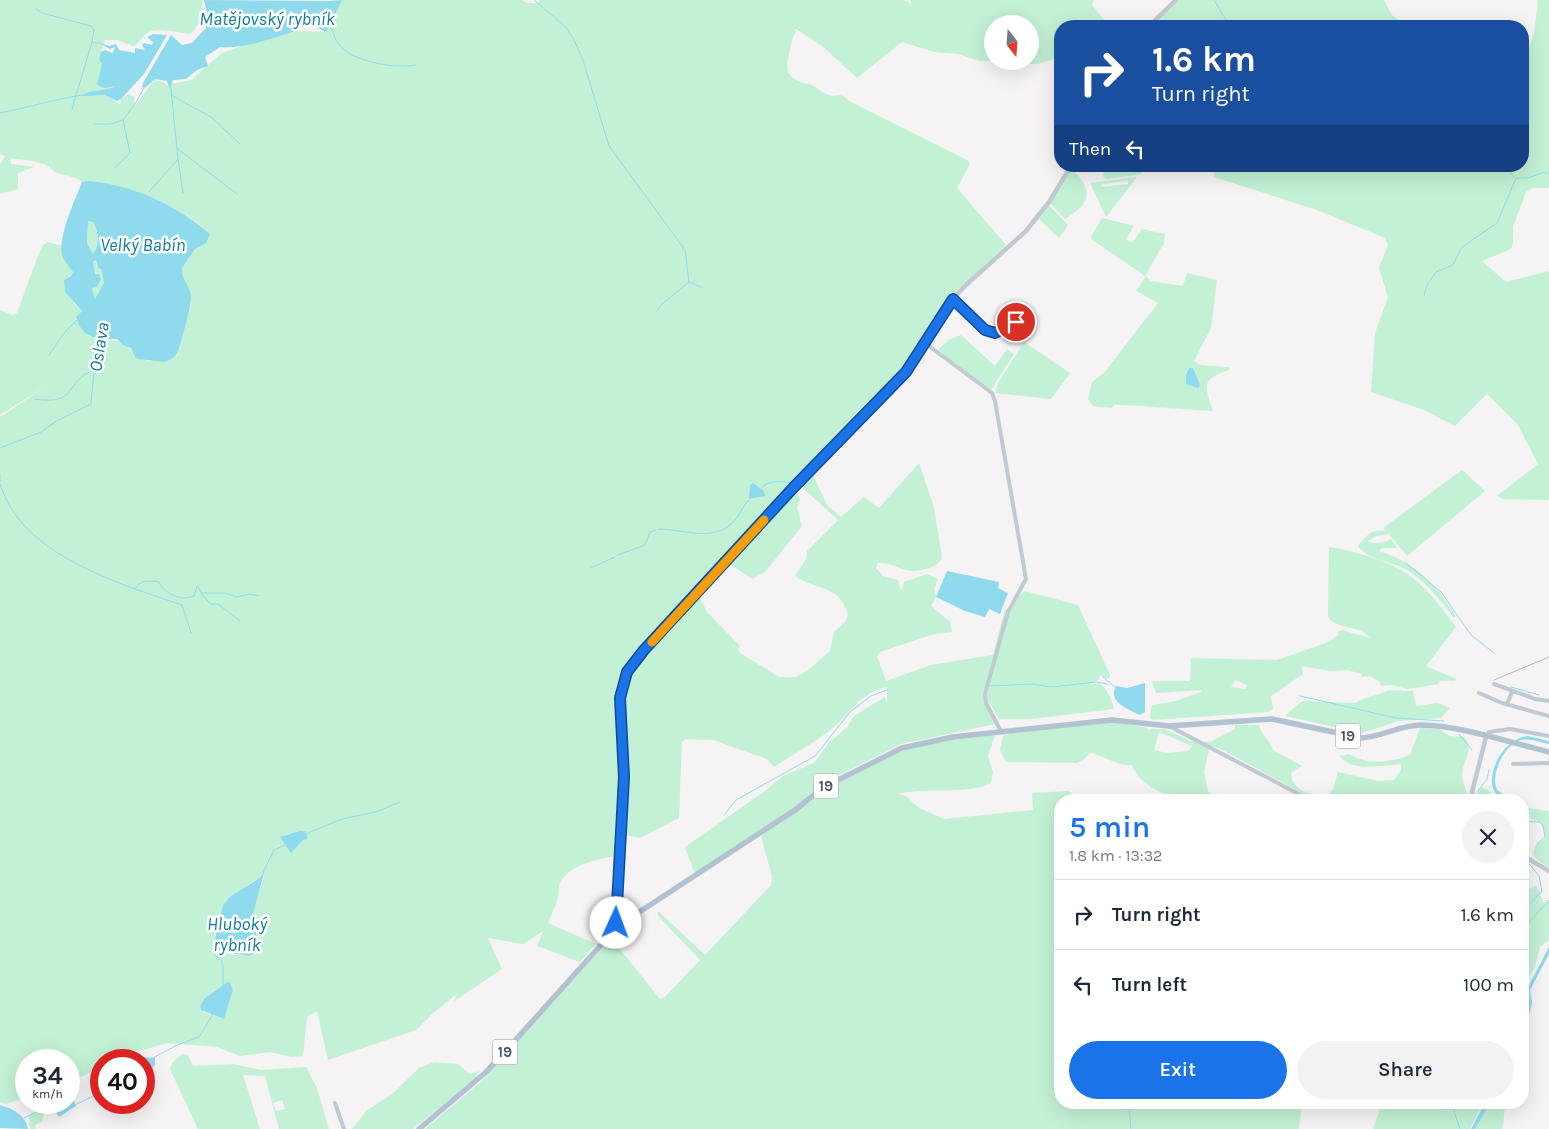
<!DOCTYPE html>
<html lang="en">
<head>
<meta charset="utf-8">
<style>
	:root { --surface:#fff; --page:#f2f2f3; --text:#1f2937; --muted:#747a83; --line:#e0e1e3; --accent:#1a73e8 }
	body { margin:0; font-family:Karla,sans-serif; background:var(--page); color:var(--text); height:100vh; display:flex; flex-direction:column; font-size:19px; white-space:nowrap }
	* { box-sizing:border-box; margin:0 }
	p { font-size:16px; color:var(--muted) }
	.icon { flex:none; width:28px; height:28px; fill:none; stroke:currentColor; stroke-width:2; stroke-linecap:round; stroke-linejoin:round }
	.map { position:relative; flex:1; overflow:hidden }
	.details { position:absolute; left:1054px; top:794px; width:475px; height:315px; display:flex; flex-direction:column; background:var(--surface); border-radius:20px; box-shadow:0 5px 20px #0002 }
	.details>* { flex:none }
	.hud { position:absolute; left:1054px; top:20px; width:475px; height:152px; border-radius:20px; box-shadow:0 5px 20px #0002; background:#1a4fa0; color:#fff; overflow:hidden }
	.needle { width:32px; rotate:163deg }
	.controls { position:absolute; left:984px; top:15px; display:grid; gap:10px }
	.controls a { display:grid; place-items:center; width:55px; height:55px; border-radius:50%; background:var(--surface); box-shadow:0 5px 20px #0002; font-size:25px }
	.speed { position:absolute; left:15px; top:1049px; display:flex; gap:10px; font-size:25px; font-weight:700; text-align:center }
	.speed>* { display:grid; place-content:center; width:65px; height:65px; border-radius:50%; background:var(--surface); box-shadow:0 5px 20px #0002; line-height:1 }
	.speed small { font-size:12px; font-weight:400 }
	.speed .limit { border:8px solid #d22; background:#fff; color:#111 }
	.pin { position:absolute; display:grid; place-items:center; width:42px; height:42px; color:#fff; margin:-21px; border:2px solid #fff; border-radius:50%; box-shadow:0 1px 5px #0007 }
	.me { position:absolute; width:55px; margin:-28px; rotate:2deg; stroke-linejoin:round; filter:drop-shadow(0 0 4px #0008) }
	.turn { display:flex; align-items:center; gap:18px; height:105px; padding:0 15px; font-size:22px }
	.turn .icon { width:65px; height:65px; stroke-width:2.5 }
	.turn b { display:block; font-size:35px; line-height:42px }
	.then { display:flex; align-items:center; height:48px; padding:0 15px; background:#0003; gap:10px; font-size:19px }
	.round { display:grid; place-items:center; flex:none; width:52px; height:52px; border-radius:26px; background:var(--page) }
	.headline { display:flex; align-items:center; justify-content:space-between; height:85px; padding:0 15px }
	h1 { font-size:30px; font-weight:600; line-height:38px; color:var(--accent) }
	.primary-button { display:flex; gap:10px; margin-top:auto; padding:10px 15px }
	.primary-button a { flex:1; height:58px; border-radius:30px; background:var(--accent); color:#fff; font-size:20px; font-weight:600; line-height:58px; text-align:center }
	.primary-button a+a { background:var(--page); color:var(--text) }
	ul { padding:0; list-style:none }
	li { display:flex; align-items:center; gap:15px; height:70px; padding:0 15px; border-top:1px solid var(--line) }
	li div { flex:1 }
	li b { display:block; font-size:19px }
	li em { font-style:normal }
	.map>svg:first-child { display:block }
	.green { fill:#c3f1d5; fill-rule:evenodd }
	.water { fill:#90daee; fill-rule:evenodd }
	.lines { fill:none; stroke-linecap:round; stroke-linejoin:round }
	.stream { stroke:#90daee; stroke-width:1 }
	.minor { stroke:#c1cad2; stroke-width:4 }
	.tertiary { stroke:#c1cad2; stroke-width:4.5 }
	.primary { stroke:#b3c2d1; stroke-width:5.5 }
	.rail { stroke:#b5b8bd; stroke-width:1 }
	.route-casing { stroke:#114b97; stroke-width:12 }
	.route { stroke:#1a73e8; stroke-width:9 }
	.slow { stroke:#f59e0b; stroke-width:9 }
	.labels { text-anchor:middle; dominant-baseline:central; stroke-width:5; stroke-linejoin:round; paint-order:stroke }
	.shield { fill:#fff; stroke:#808990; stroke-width:1 }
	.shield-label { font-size:15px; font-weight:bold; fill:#4a5661 }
	.water-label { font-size:18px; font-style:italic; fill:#0c7c9b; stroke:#fff }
</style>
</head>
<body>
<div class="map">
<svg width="1549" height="1129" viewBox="0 0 1549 1129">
	<rect width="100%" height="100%" fill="#f5f3f3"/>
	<path class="green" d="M0 0H203L201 20 191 34C178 33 158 26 147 33 141 37 141 44 133 46L117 40H105L99 59 102 64 98 86H115L106 90 86 93 110 96 120 105 121 99 128 94 134 97 135 106 154 80 161 81 166 85 191 80 222 53 247 44 296 31 325 32 330 26 342 0H521L528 3H538L540 0H903L911 4V0H1094L1092 5 1109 26H1060V55C1045 64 1032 67 1015 61H1030V24H992V61H998H979L958 54 934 52 902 42 857 78 822 46 796 29 794 30 796 32C791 38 791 47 789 54 784 74 790 79 808 84 816 85 821 93 829 95 838 98 839 91 849 101L967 160 970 164 957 188 1006 245 949 299 902 371 794 481 800 500 797 507 802 526 765 572 752 579 730 564 703 589 700 598 707 612 740 646 738 649 740 653 779 677H795L807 671 830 651 834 632 845 622 848 615C841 585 815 590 795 576L806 559 807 551 838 520 803 488 813 475 827 505 841 517 864 497 879 508 919 463 934 507 942 558C939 564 935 566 929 568 902 577 898 562 878 563L876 568 883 576 898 580 901 591 904 582 927 574 938 579 934 590 936 597 931 606 950 622 952 632 934 634 880 652 877 656 886 681 931 665 993 655 1005 609 1011 611 1020 595 1025 591 1078 605 1110 675 1109 679 1100 676 1098 680 1089 685 1099 683C1108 690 1111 698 1114 709L1031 719H999L987 699 988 689 984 697 995 724 901 744 829 780 792 810 695 874 685 847 765 791 783 776 814 763 829 743 847 727 854 716 885 697 887 703V687C856 694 851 715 829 731 812 744 792 755 774 767L767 759 713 740 686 739 682 742 679 818 640 838 625 835 622 838V855C603 858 570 863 560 883 558 888 559 893 558 898 556 906 551 915 548 923L596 944 580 962 537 946 543 931 523 944 488 938 502 969 453 1002 458 993 433 1013 416 1030 328 1060 317 1011 307 1017 303 1056 291 1057 270 1052 240 1056 217 1047 168 1043 120 1056 114 1060H101V1068L69 1082V1060H26V1092L16 1093 26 1098 6 1104 0 1102V417L50 384 0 415V310L13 315 17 313 39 253 43 245 48 242 62 246V252L73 272 67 279 74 304 82 311 76 318 88 335C103 345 128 333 135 357L149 361 172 358C178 353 191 308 191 301 191 290 178 279 182 268 183 265 195 248 197 247 204 242 206 242 210 234 177 201 132 193 89 181L82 182C76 176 65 176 57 173 52 171 50 166 44 164 33 160 22 160 10 158L11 164 34 167 18 173V189L0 194V165L5 156 0 154ZM753 483 763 490 766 496 749 499ZM299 831H304L308 838 302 841 283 835ZM264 874C263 888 253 900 253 915 254 927 265 941 255 952 250 957 242 955 236 955 203 950 216 930 223 905L226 900ZM229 981 233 990 224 1019 203 1012 205 998Z
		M1179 0H1384L1392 15 1408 26H1152L1162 14Z
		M1538 0H1549V188H1533L1526 192 1513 227V243L1511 249 1482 261 1506 282 1549 271V500L1504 499 1497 496 1538 464 1518 425 1487 394 1455 426 1424 410 1371 392 1375 333 1388 297 1379 268 1388 245 1385 238 1317 210 1214 177V166H1522L1523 65 1534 34Z
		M1101 166H1146L1141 174 1107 179 1103 177 1104 171Z
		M1070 171H1074C1094 192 1090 204 1065 219L1050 203Z
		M1137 177 1106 217 1090 183ZM1128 181V184L1101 187 1102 184Z
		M1049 205 1068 225 1059 238 1039 219Z
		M1102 218 1134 226 1126 239 1132 243 1142 229 1165 234 1164 243 1145 276 1091 239V237Z
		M88 221 93 222C99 233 99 244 93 254L87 243Z
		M96 260 97 267 101 269 104 283 95 300 92 287H97L100 277 94 270 93 262Z
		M1187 273 1217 280 1211 328 1194 361 1200 365 1229 367V370C1200 379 1205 387 1213 411L1124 405H1114L1111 408 1093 406 1088 399 1092 382 1104 373 1158 303 1136 291 1146 276 1151 281 1183 286Z
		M961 335 995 366 1007 349 1014 354 990 391 938 350 948 340Z
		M1024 342 1070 373 1051 399 995 393 998 383Z
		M1462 470 1485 491 1407 556 1389 534 1377 536 1367 541C1371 544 1386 543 1391 539L1397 548H1382L1379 551C1414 562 1436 584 1456 616L1454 618C1441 601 1428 584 1410 572 1395 561 1368 561 1358 546 1365 536 1374 527 1387 532L1383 528Z
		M1329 547C1358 552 1393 561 1415 580 1431 593 1444 611 1456 627L1426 666 1456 679 1455 681H1440L1438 684 1408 689 1391 685 1381 686 1380 682 1370 676 1362 677V674L1347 670 1329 671 1302 666 1303 674 1271 696 1273 709 1268 712 1153 720 1150 718 1152 705 1176 701 1201 692V690L1156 693 1152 681H1190L1191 658 1277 660 1326 643 1339 635 1338 632 1342 630 1370 638C1359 624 1337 630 1328 617ZM1235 680 1247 685 1245 689 1231 687Z
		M1389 690 1413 691 1416 706 1438 703 1450 708 1441 718 1398 721 1362 733 1285 716 1302 701 1355 703C1366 696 1378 696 1389 690Z
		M1116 722 1147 728 1150 731V729H1165L1190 741 1210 742 1235 729V725H1259C1261 736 1270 739 1273 750L1302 766 1291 773C1293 793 1310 793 1327 797L1333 789 1338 772 1378 781 1394 780 1401 770V764C1381 765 1354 773 1339 756L1349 754C1367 765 1391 763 1410 755L1420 728 1439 729 1449 736 1464 737C1475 749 1463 760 1462 774 1462 782 1467 793 1470 800H1315L1219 748 1210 746 1204 771 1208 791 1218 800H1176L1174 797C1158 793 1137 781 1132 765 1118 767 1104 755 1090 753L1083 760 1077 763 1008 762 1005 761 1000 750 1003 736 1012 733ZM1159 732 1192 746 1188 751 1167 753 1154 750Z
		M995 735 988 756 993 772 991 783C970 795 923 787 897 794L906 796 919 808 944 819 1033 810 1032 793 1069 791 1077 798 1084 800H1060V1102L1302 1103 1299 1129H425L483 1080 611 938 660 999 665 997 700 960 658 916V911L705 955 771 885 772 876 761 836C809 804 856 765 912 748 939 740 968 738 995 735Z
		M1481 787 1488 790 1498 800H1481L1477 798Z
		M1523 807 1549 811V868L1536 859 1533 854 1535 846 1546 838 1541 822 1523 816 1527 814 1523 811Z
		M1536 885 1544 903 1549 901V940L1540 947 1535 967 1523 987V893Z
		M182 1054 188 1055 193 1066 233 1064 261 1070 306 1067 317 1088 329 1129H279L265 1076 243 1075 260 1129H198L170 1069 172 1063ZM282 1100 285 1109 276 1111 273 1103Z
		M434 1062 458 1064 470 1074 480 1071 473 1080 413 1129H352L366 1111 392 1094 419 1068Z
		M29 1103H39L42 1107 31 1110 27 1108Z
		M1382 1103V1102L1483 1103 1470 1129H1373Z
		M1489 1103H1506L1502 1129H1475Z
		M40 1111 44 1112 42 1122 35 1125 36 1129H30L29 1116Z"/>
	<path class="water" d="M204 0 329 1 342 0 330 26 325 32 290 11V19L297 27 296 31C272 38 245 49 220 47L205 57 208 66 197 70 186 79 173 80 170 90 167 81 155 79 145 88 142 87 143 83 171 35 182 45 192 43 206 28 207 13Z
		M153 34 167 35 144 74 121 99 117 101 105 95 82 96C89 89 106 92 115 86L104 88 97 85 102 64 99 59 101 52 105 50 113 53 115 47 110 49 97 42 109 46 116 44 119 50 135 53V48L145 50 142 45 144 43 152 45 153 42 147 37Z
		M89 181C133 185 177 205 210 234L206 243 195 249 182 268C181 280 191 286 191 297 192 303 180 348 177 353 174 358 170 360 165 362L138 359 135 357 131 348 123 345 117 339C95 339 83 339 76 317L82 311 65 292 64 280 71 276 73 272C69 266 64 261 62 255 58 236 75 200 82 182ZM88 221 93 222C99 233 100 244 93 254L87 243ZM96 260 98 268 101 269 104 283 95 299 92 288 97 287 101 279 99 274H95L93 262Z
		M1189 368H1193L1200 385 1198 388 1186 384V375Z
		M753 483 763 490 766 496 749 499 750 485Z
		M947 571 999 582 998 588 1008 593 1000 614 989 609 985 617 965 611 936 597Z
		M1145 683V712L1140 715C1129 709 1107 702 1116 686L1127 688Z
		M1528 736 1549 741V744C1540 742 1530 738 1521 740 1504 744 1490 775 1497 790L1511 800C1475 800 1495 739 1528 736Z
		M299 831H305L308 838 302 841 291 853 280 837Z
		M264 873 253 914 259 941 255 953 249 956 219 951 214 942 223 905C233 890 253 886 264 873Z
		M1549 947V954L1530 990 1532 1003 1523 1042V1029L1528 1006 1527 989Z
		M229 981 233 990 224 1019 201 1010 200 1006 205 998Z
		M125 1056 155 1058V1065L144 1078V1060H125Z
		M69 1095 72 1096 76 1106 59 1117 49 1103 69 1102Z
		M1485 1103H1490L1475 1129H1471Z
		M0 1105C13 1109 25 1114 28 1129L0 1128Z"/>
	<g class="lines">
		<path class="stream" d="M534 0 566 27 573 38 582 57 609 146 685 250 689 282 662 304 656 312
			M1214 0 1226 20 1242 26
			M36 9 42 13 91 26 94 30 92 41
			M330 25C333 32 335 41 341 47 356 62 395 69 416 65
			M171 95 211 117 240 144
			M72 109 92 42 98 43
			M0 113C28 108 54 99 82 95
			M95 124H110L123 120
			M178 149 237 194
			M178 159 183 193
			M1505 166 1514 177
			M115 168 130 153 123 120 135 104 144 88
			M149 192 178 159 171 89
			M690 282 703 288
			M1424 296 1427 285 1436 272 1453 265 1462 247 1497 223 1516 178H1528L1544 172 1549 174
			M49 355 64 333 78 319
			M34 399C79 406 63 382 94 370
			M0 448 41 432 55 422 91 404 94 370 98 358 96 353 101 339
			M0 474V482
			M0 484C22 556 118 583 182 605 185 615 188 623 191 633
			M761 488C768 480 781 481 791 483
			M658 529C683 529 716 544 736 519 741 513 743 505 749 500
			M618 555 645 545 650 532 656 530
			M1406 563 1441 592 1471 635 1494 653
			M591 568 615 557
			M135 589C142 579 147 581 159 582 165 593 180 602 194 596L197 586 202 593H226L236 597 249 594 259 596
			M201 593 210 604H218L240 621
			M1103 677 1116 688
			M991 686 1033 684 1051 687 1096 682 1108 684
			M1511 687 1539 695
			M1300 696 1396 718 1444 721
			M1459 734 1472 750
			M1481 800 1478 791 1487 779 1489 770
			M724 815 736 800 815 756 850 712 871 696 887 690
			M1522 821 1539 822 1543 825 1545 837 1537 844
			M306 834 342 819 376 812 400 802
			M263 873 274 850 285 845
			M1522 912 1542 891 1539 876 1527 861
			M1522 930 1549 900
			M216 946 214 954 221 960 223 966V985
			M153 1058 175 1046 199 1037 213 1014
			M1129 1102 1131 1129
			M1451 1102 1460 1129
			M75 1105 101 1092
			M24 1118 51 1104"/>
		<path class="minor" d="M953 299 985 330 995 333 1016 323
			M925 343 992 393 995 401 1026 579 1008 612 985 694 986 703 1001 731
			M1494 684 1535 699 1549 701
			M1479 693 1502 703 1549 716
			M1507 704 1512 692
			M1169 726 1310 800
			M1487 736 1489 732 1510 729 1549 736
			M1513 764 1549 763
			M335 1103 344 1129"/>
		<path class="tertiary" d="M1149 26 1176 0
			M1474 800 1472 792 1486 737
			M1522 855 1549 871
			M618 926 615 919 623 777 620 698 627 672 644 650 792 489 906 372 953 299 966 285 1026 231 1049 202 1071 166"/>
		<path class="primary" d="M419 1129 485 1073 503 1054 618 926 795 810 824 787 902 748 953 737 1112 720 1169 726 1272 719 1361 738C1382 737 1400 725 1421 725 1458 725 1512 743 1549 752"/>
		<path class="rail" d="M1494 680 1549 657"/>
	</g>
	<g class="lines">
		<g class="route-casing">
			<path id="route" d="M616 923 624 777 620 698 627 672 644 650 793 488 906 372 953 299 985 330 995 333 1016 322"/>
		</g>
		<use href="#route" class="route"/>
		<path class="slow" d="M652 642 764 520"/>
	</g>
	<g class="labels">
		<g class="shield">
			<rect x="1335.5" y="723.5" width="25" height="25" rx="4"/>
			<rect x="813.5" y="773.5" width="25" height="25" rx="4"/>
			<rect x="492.5" y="1039.5" width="25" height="25" rx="4"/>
		</g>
		<g class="shield-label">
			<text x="1348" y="736">19</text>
			<text x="826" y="786">19</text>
			<text x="505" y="1052">19</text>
		</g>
		<g class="water-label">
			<text x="267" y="19">Matějovský rybník</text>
			<text x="143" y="245">Velký Babín</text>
			<text transform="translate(99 347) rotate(-81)">Oslava</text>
			<text x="237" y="924">Hluboký<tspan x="237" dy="21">rybník</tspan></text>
		</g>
	</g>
</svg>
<div class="controls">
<a><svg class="needle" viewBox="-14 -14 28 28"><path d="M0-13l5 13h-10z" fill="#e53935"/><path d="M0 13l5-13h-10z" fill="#747a83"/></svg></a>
</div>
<div class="speed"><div>34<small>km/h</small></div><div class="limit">40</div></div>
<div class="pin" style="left:1016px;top:322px;background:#d93025"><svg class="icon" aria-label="arrive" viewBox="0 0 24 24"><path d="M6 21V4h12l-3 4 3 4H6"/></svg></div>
<svg class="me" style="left:616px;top:923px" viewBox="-20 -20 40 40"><circle r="19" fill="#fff"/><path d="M0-13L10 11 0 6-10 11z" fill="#1a73e8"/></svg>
<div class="hud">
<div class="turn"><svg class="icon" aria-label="right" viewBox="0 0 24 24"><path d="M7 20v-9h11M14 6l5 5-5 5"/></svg><div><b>1.6 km</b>Turn right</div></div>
<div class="then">Then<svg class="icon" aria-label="left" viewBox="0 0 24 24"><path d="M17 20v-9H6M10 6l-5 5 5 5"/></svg></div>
</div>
<section class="details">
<div class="headline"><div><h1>5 min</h1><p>1.8 km · 13:32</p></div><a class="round"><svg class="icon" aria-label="close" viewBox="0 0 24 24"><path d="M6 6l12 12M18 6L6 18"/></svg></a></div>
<ul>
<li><svg class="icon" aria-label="right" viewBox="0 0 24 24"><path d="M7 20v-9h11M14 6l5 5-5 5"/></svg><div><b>Turn right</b></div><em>1.6 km</em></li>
<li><svg class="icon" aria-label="left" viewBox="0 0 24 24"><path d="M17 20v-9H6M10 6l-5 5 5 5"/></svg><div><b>Turn left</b></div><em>100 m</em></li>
</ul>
<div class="primary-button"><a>Exit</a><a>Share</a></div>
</section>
</div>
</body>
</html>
